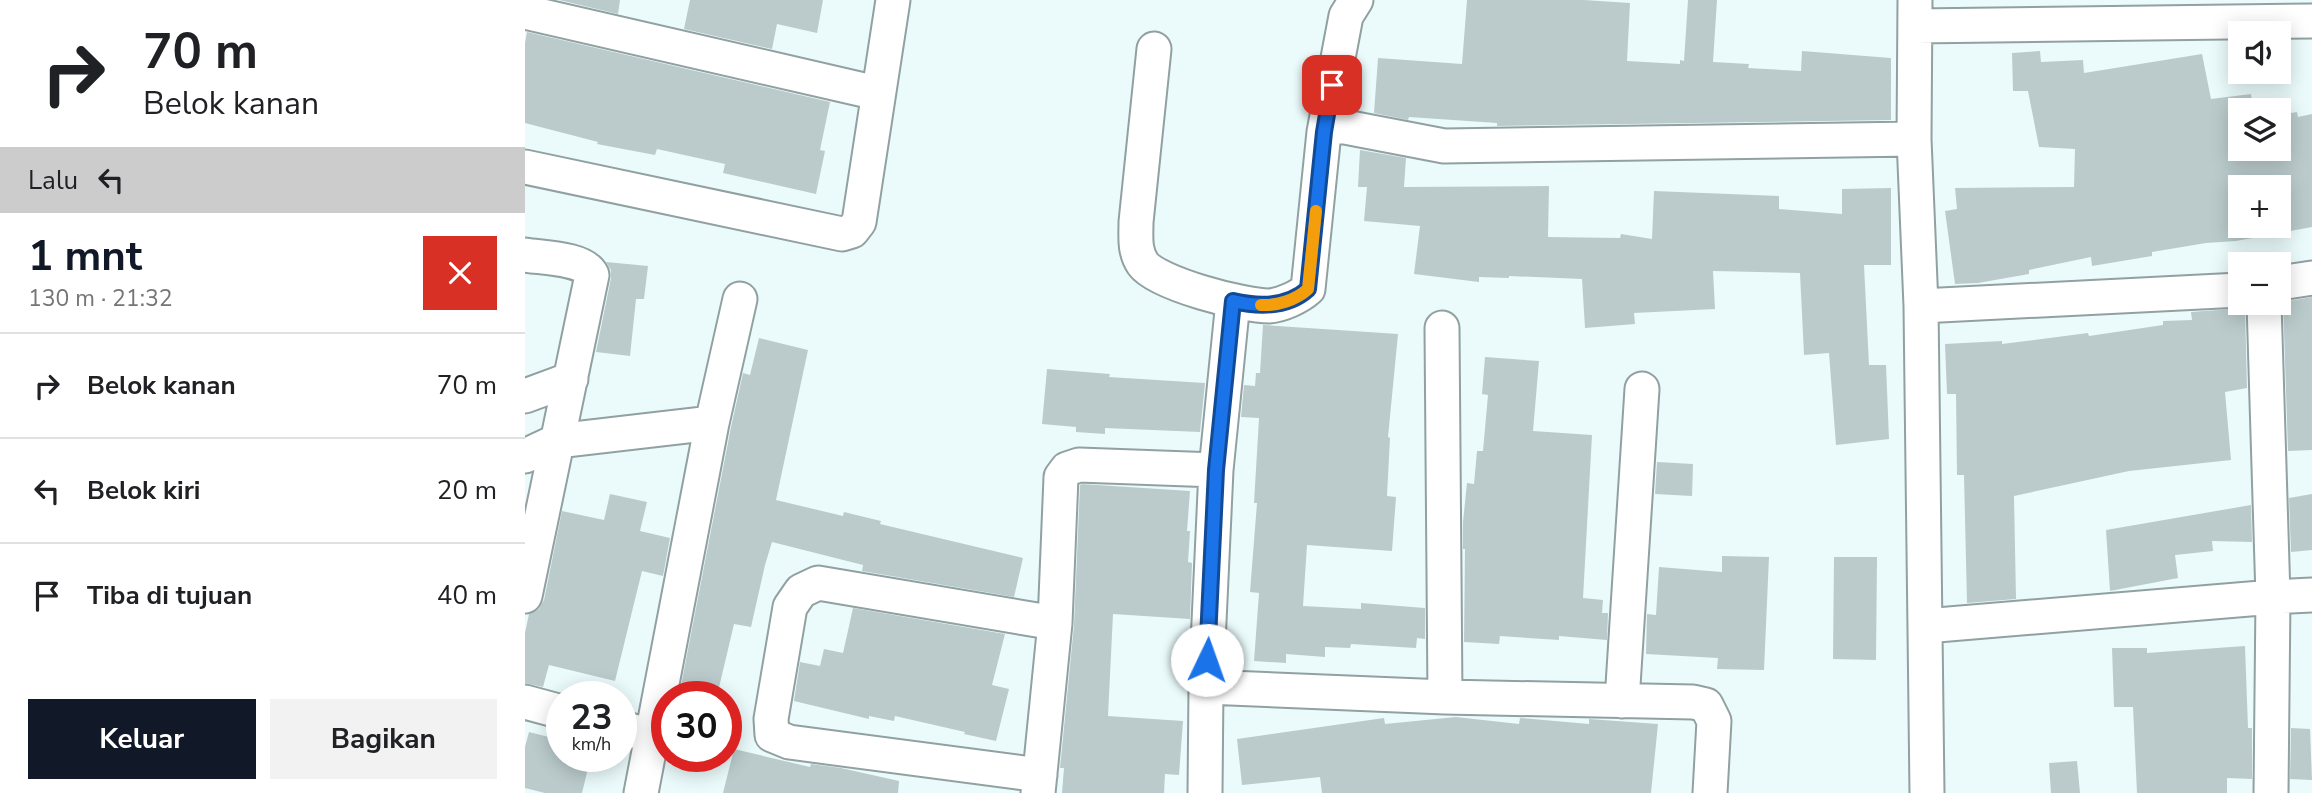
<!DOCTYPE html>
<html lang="id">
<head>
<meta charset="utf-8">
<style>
	:root { --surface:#fff; --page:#f2f2f2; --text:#202124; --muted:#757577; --line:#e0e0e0; --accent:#111827 }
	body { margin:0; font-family:"Nunito Sans",sans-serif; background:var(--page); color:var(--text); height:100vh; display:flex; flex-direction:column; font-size:26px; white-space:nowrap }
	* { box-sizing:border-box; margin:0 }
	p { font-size:23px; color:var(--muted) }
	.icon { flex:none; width:38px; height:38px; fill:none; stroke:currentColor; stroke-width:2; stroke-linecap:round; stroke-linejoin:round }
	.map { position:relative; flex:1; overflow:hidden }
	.drawer { display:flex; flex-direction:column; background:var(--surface); width:525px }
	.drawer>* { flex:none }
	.banner { background:#fff; color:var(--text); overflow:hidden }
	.buttons { position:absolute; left:1703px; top:21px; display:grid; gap:14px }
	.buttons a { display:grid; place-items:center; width:63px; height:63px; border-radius:0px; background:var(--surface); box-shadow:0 4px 18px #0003; font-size:35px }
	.speed { position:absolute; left:21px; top:681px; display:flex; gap:14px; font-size:35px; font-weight:700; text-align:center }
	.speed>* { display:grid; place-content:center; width:91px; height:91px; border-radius:50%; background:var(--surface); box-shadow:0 4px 18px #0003; line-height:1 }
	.speed small { font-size:18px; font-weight:400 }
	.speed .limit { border:10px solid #d22; background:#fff; color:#111 }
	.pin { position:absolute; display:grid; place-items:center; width:60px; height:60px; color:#fff; margin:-30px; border-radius:14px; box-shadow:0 4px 10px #0006 }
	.me { position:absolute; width:77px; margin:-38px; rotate:3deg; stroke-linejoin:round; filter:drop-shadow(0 0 5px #0008) }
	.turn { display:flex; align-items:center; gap:24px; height:147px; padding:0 28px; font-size:32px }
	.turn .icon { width:91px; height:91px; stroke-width:2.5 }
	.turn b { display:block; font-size:49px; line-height:60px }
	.then { display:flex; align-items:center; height:66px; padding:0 28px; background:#0003; gap:14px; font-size:26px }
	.round { display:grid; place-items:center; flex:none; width:74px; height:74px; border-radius:0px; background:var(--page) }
	.headline { display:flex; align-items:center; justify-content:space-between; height:119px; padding:0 28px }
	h1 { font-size:42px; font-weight:700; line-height:52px; color:var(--accent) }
	.cta { display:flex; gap:14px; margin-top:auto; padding:14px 28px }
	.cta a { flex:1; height:80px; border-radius:0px; background:var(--accent); color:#fff; font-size:28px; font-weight:700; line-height:80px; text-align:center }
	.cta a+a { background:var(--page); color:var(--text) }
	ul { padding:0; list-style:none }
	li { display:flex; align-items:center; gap:21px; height:105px; padding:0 28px; border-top:2px solid var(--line) }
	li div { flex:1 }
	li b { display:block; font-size:26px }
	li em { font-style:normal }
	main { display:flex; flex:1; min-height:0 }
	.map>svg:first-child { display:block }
	.building { fill:#bbcbcc; fill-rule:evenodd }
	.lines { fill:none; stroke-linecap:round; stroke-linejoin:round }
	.street-casing { stroke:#91a0a1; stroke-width:37 }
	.street { stroke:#fff; stroke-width:33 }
	.route-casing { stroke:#114b97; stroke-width:18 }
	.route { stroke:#1a73e8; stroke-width:12 }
	.slow { stroke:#f59e0b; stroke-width:12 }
</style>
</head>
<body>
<main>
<section class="drawer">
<div class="banner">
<div class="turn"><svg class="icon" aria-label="right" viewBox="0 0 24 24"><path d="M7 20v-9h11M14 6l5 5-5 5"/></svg><div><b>70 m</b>Belok kanan</div></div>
<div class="then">Lalu<svg class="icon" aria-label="left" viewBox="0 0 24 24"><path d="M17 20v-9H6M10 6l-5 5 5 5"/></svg></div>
</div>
<div class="headline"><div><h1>1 mnt</h1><p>130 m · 21:32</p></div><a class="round" style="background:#d93025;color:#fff"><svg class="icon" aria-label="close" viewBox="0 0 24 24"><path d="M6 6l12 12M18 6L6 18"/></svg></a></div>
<ul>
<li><svg class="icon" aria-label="right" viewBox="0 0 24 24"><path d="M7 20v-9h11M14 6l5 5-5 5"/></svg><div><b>Belok kanan</b></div><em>70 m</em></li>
<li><svg class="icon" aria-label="left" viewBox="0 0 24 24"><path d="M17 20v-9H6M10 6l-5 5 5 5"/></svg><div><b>Belok kiri</b></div><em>20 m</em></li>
<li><svg class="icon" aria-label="arrive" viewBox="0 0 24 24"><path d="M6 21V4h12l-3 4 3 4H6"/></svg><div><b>Tiba di tujuan</b></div><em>40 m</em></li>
</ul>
<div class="cta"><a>Keluar</a><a>Bagikan</a></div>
</section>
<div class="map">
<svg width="1787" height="793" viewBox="0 0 1787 793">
	<rect width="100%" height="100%" fill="#ebfbfc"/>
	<path class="building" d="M34 0H95L93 14Z
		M165 0H298L292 33 252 24 247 49 159 29Z
		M942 0H1059L1105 3 1102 61 1155 64V60L1159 61 1163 0H1192L1188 62 1224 64 1223 68 1276 71 1277 51 1366 58V120L972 126V123L884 117 883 120 849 113 853 58 937 64Z
		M2 32 305 102 295 150 300 151 291 194 198 173 200 164 132 149 130 155 72 144 73 142 0 123V43Z
		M1515 51 1516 62 1558 60 1559 73 1677 54 1686 99 1726 94 1728 110H1715V149H1754V115L1772 112 1773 117 1787 114V227L1711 241 1681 243 1627 252V256L1567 266 1566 257 1504 270V274L1453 283 1430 284 1420 211 1432 209 1430 188 1549 187 1550 149 1514 147 1503 91H1488L1487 53ZM1715 187H1754V226H1715Z
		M835 150 881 158 879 187 1024 186 1023 237 1095 238 1096 234 1127 239 1129 191 1254 196V209L1317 214V189L1366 188V265H1339L1344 365H1361L1364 439 1311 445 1304 353 1279 355 1275 273 1188 271 1190 309 1109 313 1110 324 1060 328 1057 279 984 276V278L954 277V282L889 274 895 226 839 221 842 187H833Z
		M81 262 123 266 119 299H111L105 356 71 352 86 278V270Z
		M1787 297V450L1763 451 1758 302Z
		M1720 308 1722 388 1700 392 1706 460 1604 471 1489 496 1491 599 1442 603 1439 475H1432L1431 394H1422L1420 344 1477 341V344L1563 333 1564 336 1638 325V321L1667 320 1666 312Z
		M738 325 873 334 863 437 865 438 862 496 871 497 867 551 782 545 778 606 836 609V603L900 608V639L892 638 891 648 826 644 825 648 800 647V657L761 654V663L729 661 734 593 725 592 732 503H729L734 418 716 417 719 385 730 386 731 373H735Z
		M234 338 283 350 251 500 318 516 319 512 356 521 355 524 498 558 489 597 337 571 338 565 247 542 240 565 226 627 209 624 192 696H154L206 427 218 373 225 375Z
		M960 357 1014 361 1008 431 1067 435 1058 598 1078 600 1077 613H1083L1082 640 1034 636V640L975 636 974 644 939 642 940 549H938V522L942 483 949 484 952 451H958L963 395 957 394Z
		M522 369 585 374 584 377 680 383 675 432 580 428V434L551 432V427L517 424Z
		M1132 462 1168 464 1167 496 1130 494Z
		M557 484 665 491 662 531H665L663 562 667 563 665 619 588 614 583 716 658 721 654 775 640 774 639 793H537L539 768H535L549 625 555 485Z
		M85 494 122 502 115 531 145 538 138 576 117 571 90 681 24 665 18 687 0 683V633L4 614 14 609 19 600 37 511 79 520Z
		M1787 494V550L1766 552 1764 498Z
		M1726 505 1727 542 1687 541 1688 551 1650 555 1653 578 1585 591 1581 530Z
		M1197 556 1244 557 1239 670 1192 669 1193 658 1121 654 1122 614 1131 615 1134 567 1197 572Z
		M1309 557H1352L1351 660 1308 659Z
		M328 608 480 634 467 685 484 689 471 741 439 734 440 732 370 716 369 721 344 716V719L269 701 275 662 295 666 299 649 318 653Z
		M1720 646 1723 728H1727V779L1702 778V793H1612L1608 707H1589L1587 648H1622V653Z
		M931 717 994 724 995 718 1064 724V719L1133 724 1126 793H797L795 777 717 785 712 739 859 718 860 724Z
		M1766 728 1785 729 1787 780 1765 779Z
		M4 732 36 740 32 756H66L57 793H20L0 788V747Z
		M209 749 285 767 286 764 316 768 374 781 373 793H198Z
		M1552 761 1555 793H1526L1524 763Z"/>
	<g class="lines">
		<g class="street-casing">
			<path id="street" d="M1390 0 1389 139 1396 306 1402 793
				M0 12 352 93
				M1391 26 1787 21
				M629 49 611 222C611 237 609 251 618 264 633 284 719 306 744 306 757 305 774 297 783 289L799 132 806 127H820L919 146 1389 139
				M799 132 821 16 831 0
				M0 167 317 234 327 231 334 222 368 0
				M0 255C18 258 59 258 67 275L0 596
				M1754 283 1787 278
				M1739 303 1748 597 1746 793
				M1396 306 1715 290
				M917 328 920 697
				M0 396 46 379
				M0 456 32 441 187 423
				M691 470 708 301
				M1400 626 1748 597 1787 595
				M681 687 920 697 1168 702 1181 705 1189 721 1185 793
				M1097 701 1117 389
				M0 702 37 712
				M96 728 125 735
				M515 775 264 742 247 735 246 719 265 607 276 591 293 583 530 623
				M116 793 187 423 215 299
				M513 793 530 623 536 477 542 469 554 465 691 470 681 687 680 793"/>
		</g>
		<use href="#street" class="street"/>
	</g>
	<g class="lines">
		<g class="route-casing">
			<path id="route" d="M682 660 691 470 708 301C734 307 762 308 783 289L799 132 807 85"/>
		</g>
		<use href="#route" class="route"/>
		<path class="slow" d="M736 305C752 306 771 300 783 289L791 211"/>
	</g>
</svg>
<div class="buttons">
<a><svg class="icon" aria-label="sound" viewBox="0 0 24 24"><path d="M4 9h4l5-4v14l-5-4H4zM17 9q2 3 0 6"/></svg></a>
<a><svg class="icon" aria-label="layers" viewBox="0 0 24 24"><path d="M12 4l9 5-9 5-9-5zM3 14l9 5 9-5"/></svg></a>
<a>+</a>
<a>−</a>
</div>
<div class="speed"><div>23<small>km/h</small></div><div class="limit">30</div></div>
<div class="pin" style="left:807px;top:85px;background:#d93025"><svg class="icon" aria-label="arrive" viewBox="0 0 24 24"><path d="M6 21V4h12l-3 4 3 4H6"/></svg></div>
<svg class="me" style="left:682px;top:660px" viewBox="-20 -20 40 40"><circle r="19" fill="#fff"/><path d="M0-13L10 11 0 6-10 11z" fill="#1a73e8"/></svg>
</div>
</main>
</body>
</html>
